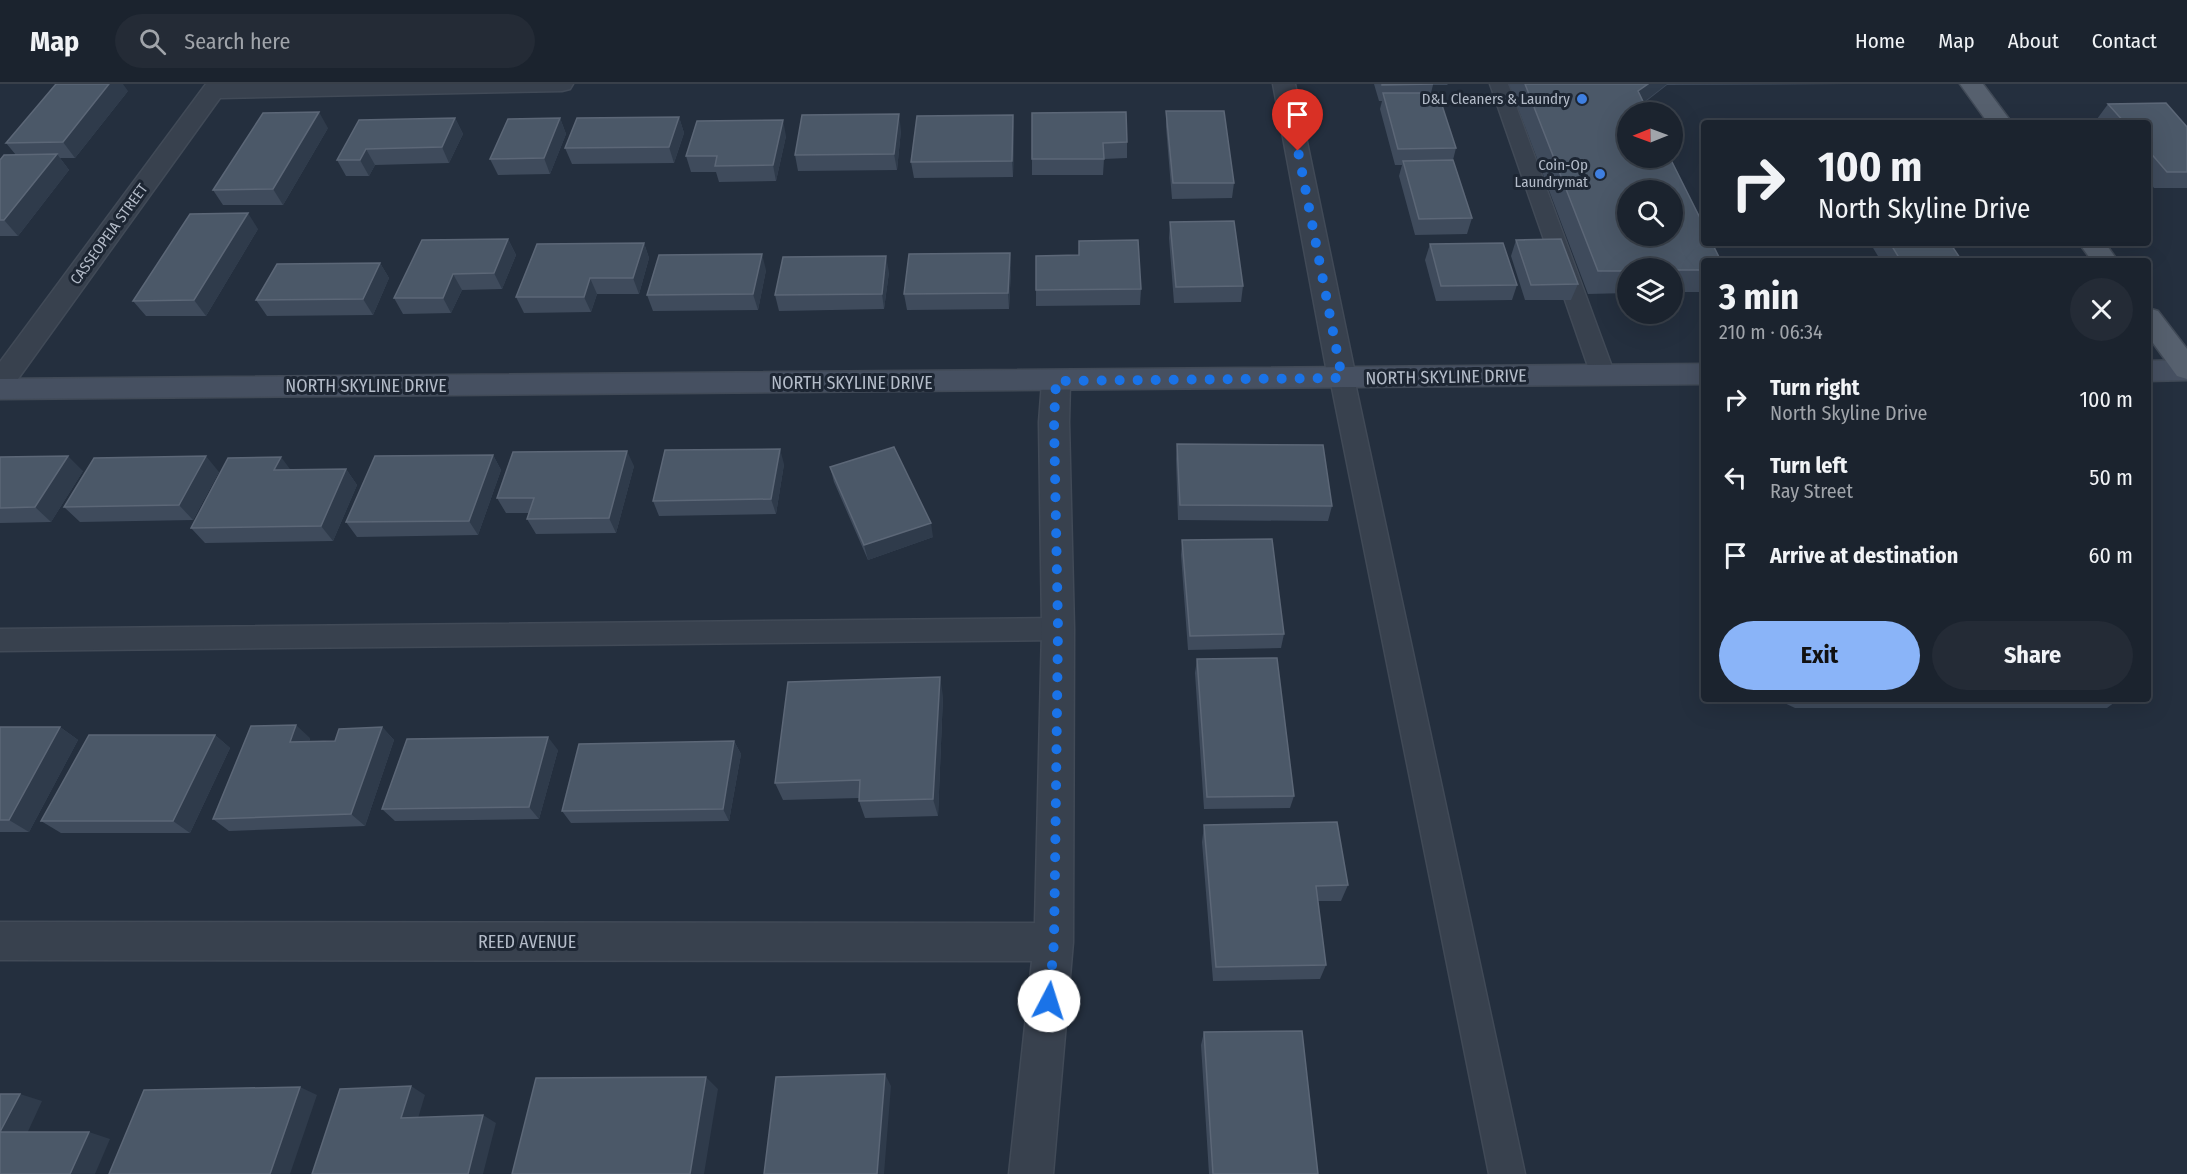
<!DOCTYPE html>
<html lang="en">
<head>
<meta charset="utf-8">
<style>
	:root { --surface:#1b232e; --page:#242b36; --text:#f1f3f6; --muted:#a0a4aa; --line:#39404a; --accent:#8ab4f8 }
	body { margin:0; font-family:"Fira Sans Condensed",sans-serif; background:var(--page); color:var(--text); height:100vh; display:flex; flex-direction:column; font-size:22px; white-space:nowrap }
	* { box-sizing:border-box; margin:0 }
	p { font-size:20px; color:var(--muted) }
	.icon { flex:none; width:33px; height:33px; fill:none; stroke:currentColor; stroke-width:2; stroke-linecap:round; stroke-linejoin:round }
	.map { position:relative; flex:1; overflow:hidden }
	.panel { position:absolute; left:1701px; top:174px; width:450px; height:444px; display:flex; flex-direction:column; background:var(--surface); border-radius:6px; box-shadow:0 6px 24px #0002,0 0 0 2px var(--line) }
	.panel>* { flex:none }
	.hud { position:absolute; left:1701px; top:36px; width:450px; height:126px; border-radius:6px; box-shadow:0 6px 24px #0002,0 0 0 2px var(--line); background:#1b232e; color:var(--text); overflow:hidden }
	.needle { width:39px; rotate:269deg }
	.controls { position:absolute; left:1617px; top:18px; display:grid; gap:12px }
	.controls a { display:grid; place-items:center; width:66px; height:66px; border-radius:50%; background:var(--surface); box-shadow:0 6px 24px #0002,0 0 0 2px var(--line); font-size:30px }
	.pin { position:absolute; display:grid; place-items:center; width:51px; height:51px; color:#fff; margin:-62px -26px; border-radius:50% 50% 50% 0; rotate:-45deg; box-shadow:0 0 6px #0007 }
	.pin .icon { rotate:45deg }
	.me { position:absolute; width:66px; margin:-33px; rotate:5deg; stroke-linejoin:round; filter:drop-shadow(0 0 4px #0008) }
	.turn { display:flex; align-items:center; gap:21px; height:126px; padding:0 18px; font-size:27px }
	.turn .icon { width:78px; height:78px; stroke-width:2.5 }
	.turn b { display:block; font-size:42px; line-height:51px }
	.round { display:grid; place-items:center; flex:none; width:63px; height:63px; border-radius:32px; background:var(--page) }
	.head { display:flex; align-items:center; justify-content:space-between; height:102px; padding:0 18px }
	h1 { font-size:36px; font-weight:700; line-height:45px }
	.action { display:flex; gap:12px; margin-top:auto; padding:12px 18px }
	.action a { flex:1; height:69px; border-radius:36px; background:var(--accent); color:#111; font-size:24px; font-weight:700; line-height:69px; text-align:center }
	.action a+a { background:var(--page); color:var(--text) }
	ul { padding:0; list-style:none }
	li { display:flex; align-items:center; gap:18px; height:78px; padding:0 18px }
	li div { flex:1 }
	li b { display:block; font-size:22px }
	li em { font-style:normal }
	header { display:flex; align-items:center; gap:36px; box-sizing:border-box; height:84px; padding:0 30px; background:var(--surface); border-bottom:2px solid var(--line) }
	header strong { font-size:28px }
	nav { display:flex; gap:33px; margin-inline-start:auto; font-size:21px }
	.search { width:420px; height:54px; background:var(--page); display:flex; align-items:center; gap:15px; box-sizing:border-box; padding:0 21px; border-radius:33px; color:var(--muted); font-size:22px }
	.map>svg:first-child { display:block }
	.lines { fill:none; stroke-linecap:round; stroke-linejoin:round }
	.service-casing { stroke:#414a57; stroke-width:3 }
	.minor-casing { stroke:#414a57; stroke-width:3 }
	.secondary-casing { stroke:#414a57; stroke-width:3 }
	.primary-casing { stroke:#414a57; stroke-width:3 }
	.service { fill:#38414e; fill-rule:evenodd }
	.minor { fill:#38414e; fill-rule:evenodd }
	.secondary { fill:#465061; fill-rule:evenodd }
	.primary { fill:#56606e; fill-rule:evenodd }
	.wall { fill:#3f4b5c }
	.shaded-wall { fill:#2f3b4b }
	.building { fill:#4b5868; stroke:#5c6777; stroke-width:1.5; fill-rule:evenodd }
	.route { stroke:#1a73e8; stroke-width:10; stroke-dasharray:0 18 }
	.shop-dot { fill:#3f7fe0; stroke:#1d2633; stroke-width:2 }
	.labels { text-anchor:middle; dominant-baseline:central; stroke-width:6; stroke-linejoin:round; paint-order:stroke }
	.far-poi-label { font-size:15px; fill:#b4bcc9; stroke:#1d2633; text-anchor:end }
	.far-street-label { font-size:15px; fill:#b4bcc9; stroke:#1d2633 }
	.street-label { font-size:18px; fill:#b4bcc9; stroke:#1d2633 }
</style>
</head>
<body>
<header>
<strong>Map</strong>
<div class="search"><svg class="icon" aria-label="search" viewBox="0 0 24 24"><circle cx="10" cy="10" r="6"/><path d="M15 15l6 6"/></svg>Search here</div>
<nav><a>Home</a><a>Map</a><a>About</a><a>Contact</a></nav>
</header>
<div class="map">
<svg width="2187" height="1090" viewBox="0 0 2187 1090">
	<rect width="100%" height="100%" fill="#242f3e"/>
	<g class="lines">
		<g class="service-casing">
			<path id="service" d="M1490 0H1508L1615 291 1611 297 1603 299 1595 297 1591 291Z
				M1342 286 1350 288 1354 294 1525 1090H1489L1330 294 1334 288Z
				M1058 534 1068 537 1072 545 1068 553 1058 556 0 567V545Z"/>
		</g>
		<g class="minor-casing">
			<path id="minor" d="M206 0H573L570 5 562 7 220 14 10 306 0 309V278Z
				M1273 0H1295L1356 294 1352 301 1342 304 1332 301 1328 294Z
				M1056 288 1066 291 1070 298 1069 338 1074 545 1073 858 1053 1090H1009L1032 877 0 876V838L1035 839 1042 545 1039 338 1042 298 1046 291Z"/>
		</g>
		<g class="secondary-casing">
			<path id="secondary" d="M2187 276V296L2148 297V277Z
				M1704 280V300L0 315V295Z"/>
		</g>
		<g class="primary-casing">
			<path id="primary" d="M1960 0H1983L2012 39H1988Z
				M2079 159H2105L2118 177H2092Z
				M2148 224 2158 227 2187 265V295L2177 292 2148 252Z"/>
		</g>
		<use href="#service" class="service"/>
		<use href="#minor" class="minor"/>
		<use href="#secondary" class="secondary"/>
		<use href="#primary" class="primary"/>
	</g>
	<path class="wall" d="M1374 0H1448L1447 1H1433L1431 9 1456 64 1453 76 1472 134 1467 150 1415 151 1399 92 1402 81H1395L1380 25 1382 17H1379Z
		M1509 0H1848L1667 1 1644 19 1704 177V208H1672V184H1628V209L1588 210Z
		M128 7 75 74H60L69 86 18 152H0V76L16 71 6 59Z
		M2108 20 2187 43V104H2154L2148 96V39H2100L2097 35Z
		M1166 27 1234 99 1232 114 1172 115 1166 43Z
		M1032 29 1127 58V74L1104 75 1103 91H1032Z
		M1013 31 1014 47 1013 93 914 94 911 78Z
		M679 33 684 49 674 79 572 80 565 64Z
		M455 34 463 50 449 79 375 81 369 92H346L337 76 359 36Z
		M560 34 566 50 550 90 498 91 490 75Z
		M328 44 283 121H223L213 106Z
		M901 46 897 86 798 87 795 71Z
		M786 52 776 97 719 98 716 88H691L686 72Z
		M1170 138 1243 202 1241 218 1174 219 1169 154Z
		M258 145 206 232H146L133 217Z
		M508 155 516 171 502 205 462 206 451 229 403 230 394 214Z
		M1516 156 1578 200 1571 216H1525L1511 172Z
		M644 159 649 174 639 210H597L591 228 524 229 516 213Z
		M1870 159H1950L1962 177H1881Z
		M1430 160 1517 201 1512 216 1436 217 1425 176Z
		M1010 169 1011 185 1009 225 907 226 904 210Z
		M380 179 389 194 373 231 267 232 256 216Z
		M766 186 758 226 653 227 647 211Z
		M889 188 884 225 779 227 775 211Z
		M1141 205 1140 221 1036 222V206Z
		M1177 360 1332 422 1328 437 1178 436 1176 375Z
		M493 371 501 386 478 451 357 453 346 438Z
		M0 373 83 387 51 438 0 439Z
		M784 380 776 430 659 432 653 417Z
		M634 382 616 449 536 450 527 435 529 429H506L497 414Z
		M830 383 933 453 868 476 834 398Z
		M346 385 357 401 333 457 205 459 191 444 291 386Z
		M219 388 193 436 80 438 64 423Z
		M1704 418V438L1699 425Z
		M1182 456 1284 550 1281 564 1188 566 1181 471Z
		M1197 575 1294 712 1290 724 1204 725 1195 589Z
		M943 612 938 732 865 734 859 717V714L783 716 775 699Z
		M1776 615H2119L2107 624H1795Z
		M0 643H60L78 656 29 748H0Z
		M382 643 394 656 365 742 229 747 213 735 310 654 309 658 335 657Z
		M215 651 230 664 190 749H61L41 737Z
		M734 657 741 670 729 737 571 739 562 727Z
		M558 666 539 735 395 737 382 725Z
		M1204 741 1348 801 1341 817H1318L1326 881 1320 895 1213 897 1202 758Z
		M1204 948 1318 1090H1209L1201 961Z"/>
	<path class="shaded-wall" d="M109 0H123L128 7 75 74 63 58Z
		M1648 0H1667L1631 28 1638 7Z
		M319 28 328 44 283 121 273 105Z
		M899 30 901 46 897 86 894 70Z
		M1013 31 1014 47 1013 93 1012 77Z
		M679 33 684 49 674 79 669 63Z
		M455 34 463 50 449 79 442 63Z
		M560 34 566 50 550 90 544 74Z
		M783 36 786 52 776 97 773 81Z
		M366 65 375 81 369 92 360 76Z
		M57 70 69 86 18 152 4 136Z
		M248 129 258 145 206 232 194 216Z
		M508 155 516 171 502 205 494 189Z
		M644 159 649 174 639 210 633 194Z
		M1010 169 1011 185 1009 225 1008 209Z
		M762 170 766 186 758 226 753 210Z
		M886 172 889 188 884 225 882 210Z
		M380 179 389 194 373 231 363 215Z
		M453 190 462 206 451 229 443 214Z
		M590 194 597 210 591 228 584 213Z
		M780 365 784 380 776 430 771 415Z
		M627 367 634 382 616 449 609 434Z
		M493 371 501 386 478 451 469 437Z
		M68 372 83 387 51 438 35 423Z
		M206 372 219 388 193 436 179 421Z
		M281 373 293 389 274 386Z
		M346 385 357 401 333 457 321 442Z
		M931 439 933 453 868 476 864 461Z
		M940 593 943 612 938 732 933 715Z
		M296 641 310 654 304 671 290 658Z
		M60 643 78 656 29 748 9 736Z
		M382 643 394 656 365 742 351 730Z
		M215 651 230 664 190 749 173 737Z
		M548 653 558 666 539 735 529 723Z
		M734 657 741 670 729 737 723 725Z
		M885 990 891 1002 884 1090H877Z
		M706 993 718 1005 704 1090H690Z
		M411 1002 425 1011 416 1041 401 1034Z
		M300 1003 317 1011 290 1090H270Z
		M20 1010 42 1017 24 1056 0 1048Z
		M483 1031 496 1039 483 1090H468Z
		M89 1048 110 1055 95 1090H70Z"/>
	<path class="building" d="M56 0H109L63 58 6 59Z
		M1382 0H1433L1382 1Z
		M1525 0H1648L1638 7 1648 28H1628V74H1670L1704 142V159H1712L1721 177H1704V186H1672V184H1628V187H1598ZM1628 106H1672V152H1628Z
		M1383 9H1438L1456 64 1398 65Z
		M2166 19 2187 43V88H2167L2148 66V39H2125L2108 20Z
		M1166 27H1224L1234 99H1173Z
		M319 28 273 105 213 106 263 29Z
		M1126 28 1127 58 1103 59 1104 75H1032V29Z
		M899 30 894 70 795 71 802 31Z
		M1013 31 1012 77 911 78 917 32Z
		M679 33 669 63 565 64 577 34Z
		M455 34 442 63 366 65 360 76H337L359 36Z
		M560 34 544 74 490 75 508 35Z
		M783 36 773 81 715 82 717 72H686L697 37Z
		M57 70 4 136H0V76L4 71Z
		M1453 76 1472 134 1419 135 1403 77Z
		M248 129 194 216 133 217 190 130Z
		M1234 137 1243 202 1176 203 1170 138Z
		M508 155 494 189 453 190 443 214H394L422 156Z
		M1561 155 1578 200 1531 201 1516 156Z
		M1138 156 1141 205 1036 206V172L1079 171V157Z
		M644 159 633 194H590L584 213H516L537 160Z
		M1503 159 1517 201 1441 202 1430 160Z
		M1890 159H1950L1962 177H1901Z
		M1010 169 1008 209 904 210 909 170Z
		M762 170 753 210 647 211 659 171Z
		M886 172 882 210 775 211 783 173Z
		M380 179 363 215 256 216 277 180Z
		M1177 360 1323 361 1332 422 1180 421Z
		M894 363 931 439 864 461 830 383Z
		M780 365 771 415 653 417 665 366Z
		M627 367 609 434 527 435 534 414H497L513 368Z
		M493 371 469 437 346 438 375 372Z
		M68 372 35 423 0 424V373Z
		M206 372 179 421 64 423 94 374Z
		M281 373 274 386 346 385 321 442 191 444 228 374Z
		M1272 455 1284 550 1190 552 1182 456Z
		M1277 574 1294 712 1207 713 1197 575Z
		M940 593 933 715 859 717 860 696 775 699 788 598Z
		M296 641 290 658 335 657 339 645 382 643 351 730 213 735 251 642Z
		M0 643H60L9 736H0Z
		M89 651H215L173 737H41Z
		M548 653 529 723 382 725 407 655Z
		M734 657 723 725 562 727 579 660Z
		M1337 738 1348 801 1316 802 1326 881 1216 883 1204 741Z
		M1302 947 1318 1090H1213L1204 948Z
		M885 990 877 1090H764L776 993Z
		M706 993 690 1090H512L536 994Z
		M411 1002 401 1034 483 1031 468 1090H312L340 1005Z
		M300 1003 270 1090H109L144 1006Z
		M0 1010H20L0 1048H89L70 1090H0Z"/>
	<g class="lines">
		<path class="route" d="M1049 917 1054 858 1055 785 1058 544 1054 338 1056 297 1342 294 1298 67"/>
	</g>
	<g class="shop-dot">
		<circle cx="1582" cy="15" r="6"/>
		<circle cx="1600" cy="90" r="6"/>
	</g>
	<g class="labels">
		<g class="far-poi-label">
			<text x="1570" y="15">D&amp;L Cleaners &amp; Laundry</text>
			<text x="1588" y="81">Coin-Op<tspan x="1588" dy="17">Laundrymat</tspan></text>
		</g>
		<g class="far-street-label">
			<text transform="translate(109 150) rotate(-54)">CASSEOPEIA STREET</text>
		</g>
		<g class="street-label">
			<text transform="translate(1446 293) rotate(-1)">NORTH SKYLINE DRIVE</text>
			<text x="852" y="299">NORTH SKYLINE DRIVE</text>
			<text x="366" y="302">NORTH SKYLINE DRIVE</text>
			<text x="527" y="858">REED AVENUE</text>
		</g>
	</g>
</svg>
<div class="controls">
<a><svg class="needle" viewBox="-14 -14 28 28"><path d="M0-13l5 13h-10z" fill="#e53935"/><path d="M0 13l5-13h-10z" fill="#a0a4aa"/></svg></a>
<a><svg class="icon" aria-label="search" viewBox="0 0 24 24"><circle cx="10" cy="10" r="6"/><path d="M15 15l6 6"/></svg></a>
<a><svg class="icon" aria-label="layers" viewBox="0 0 24 24"><path d="M12 4l9 5-9 5-9-5zM3 14l9 5 9-5"/></svg></a>
</div>
<div class="pin" style="left:1298px;top:67px;background:#d93025"><svg class="icon" aria-label="arrive" viewBox="0 0 24 24"><path d="M6 21V4h12l-3 4 3 4H6"/></svg></div>
<svg class="me" style="left:1049px;top:917px" viewBox="-20 -20 40 40"><circle r="19" fill="#fff"/><path d="M0-13L10 11 0 6-10 11z" fill="#1a73e8"/></svg>
<div class="hud">
<div class="turn"><svg class="icon" aria-label="right" viewBox="0 0 24 24"><path d="M7 20v-9h11M14 6l5 5-5 5"/></svg><div><b>100 m</b>North Skyline Drive</div></div>
</div>
<section class="panel">
<div class="head"><div><h1>3 min</h1><p>210 m · 06:34</p></div><a class="round"><svg class="icon" aria-label="close" viewBox="0 0 24 24"><path d="M6 6l12 12M18 6L6 18"/></svg></a></div>
<ul>
<li><svg class="icon" aria-label="right" viewBox="0 0 24 24"><path d="M7 20v-9h11M14 6l5 5-5 5"/></svg><div><b>Turn right</b><p>North Skyline Drive</p></div><em>100 m</em></li>
<li><svg class="icon" aria-label="left" viewBox="0 0 24 24"><path d="M17 20v-9H6M10 6l-5 5 5 5"/></svg><div><b>Turn left</b><p>Ray Street</p></div><em>50 m</em></li>
<li><svg class="icon" aria-label="arrive" viewBox="0 0 24 24"><path d="M6 21V4h12l-3 4 3 4H6"/></svg><div><b>Arrive at destination</b></div><em>60 m</em></li>
</ul>
<div class="action"><a>Exit</a><a>Share</a></div>
</section>
</div>
</body>
</html>
